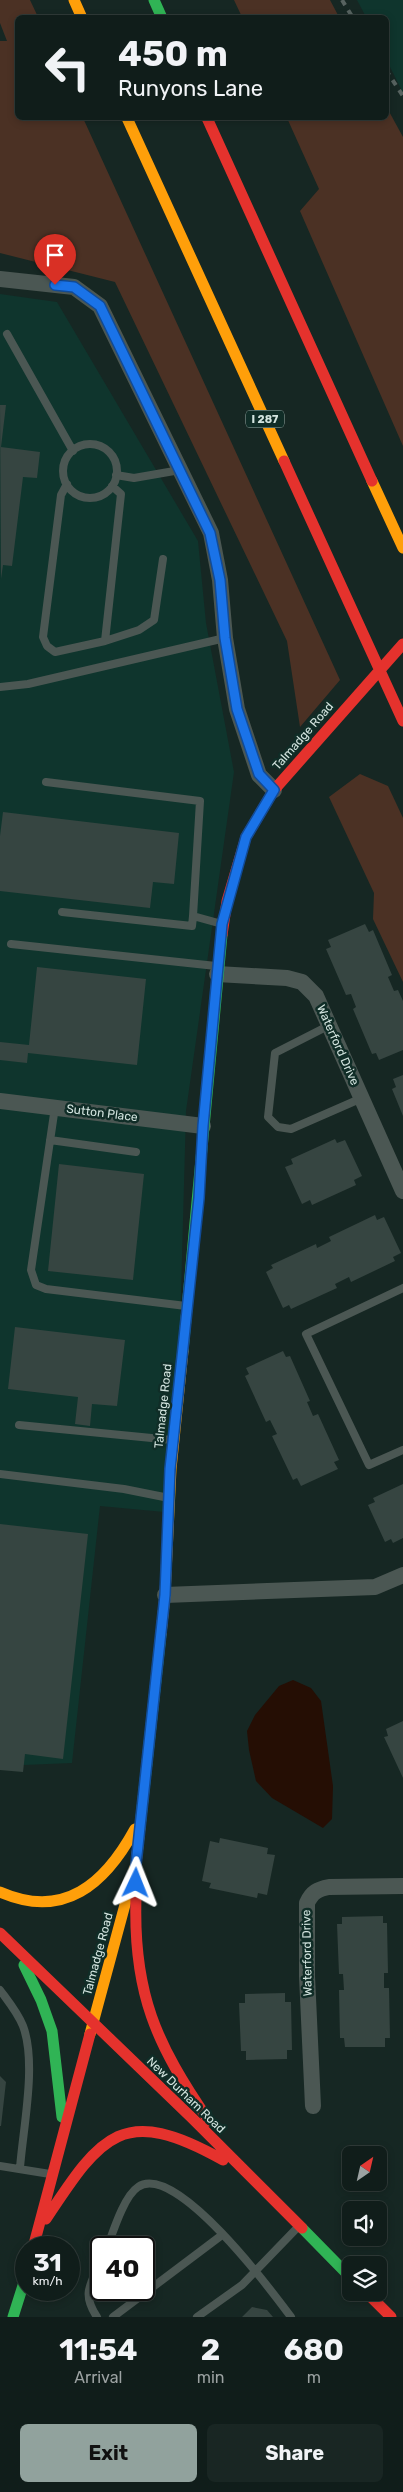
<!DOCTYPE html>
<html lang="en">
<head>
<meta charset="utf-8">
<style>
	:root { --surface:#101d1a; --page:#192623; --text:#f1f3f6; --muted:#9ca2a2; --line:#303b39; --accent:#91a29d }
	body { margin:0; font-family:Rubik,sans-serif; background:var(--page); color:var(--text); height:100vh; display:flex; flex-direction:column; font-size:19px; white-space:nowrap }
	* { box-sizing:border-box; margin:0 }
	p { font-size:16px; color:var(--muted) }
	.icon { flex:none; width:28px; height:28px; fill:none; stroke:currentColor; stroke-width:2; stroke-linecap:round; stroke-linejoin:round }
	.map { position:relative; height:2317px; overflow:hidden }
	.drawer { display:flex; flex-direction:column; background:var(--surface); flex:1 }
	.drawer>* { flex:none }
	.hud { position:absolute; left:15px; top:15px; width:374px; height:105px; border-radius:8px; box-shadow:0 2px 8px #0003,0 0 0 1px var(--line); background:#101d1a; color:var(--text); overflow:hidden }
	.needle { width:32px; rotate:34deg }
	.controls { position:absolute; left:342px; top:2146px; display:grid; gap:10px }
	.controls a { display:grid; place-items:center; width:45px; height:45px; border-radius:8px; background:var(--surface); box-shadow:0 2px 8px #0003,0 0 0 1px var(--line); font-size:25px }
	.speed { position:absolute; left:15px; top:2236px; display:flex; gap:10px; font-size:25px; font-weight:700; text-align:center }
	.speed>* { display:grid; place-content:center; width:65px; height:65px; border-radius:50%; background:var(--surface); box-shadow:0 2px 8px #0003,0 0 0 1px var(--line); line-height:1 }
	.speed small { font-size:12px; font-weight:400 }
	.speed .limit { border:2px solid #111; border-radius:8px; background:#fff; color:#111 }
	.pin { position:absolute; display:grid; place-items:center; width:42px; height:42px; color:#fff; margin:-51px -21px; border-radius:50% 50% 50% 0; rotate:-45deg; box-shadow:0 0 5px #0007 }
	.pin .icon { rotate:45deg }
	.me { position:absolute; width:55px; margin:-28px; rotate:2deg; stroke-linejoin:round; filter:drop-shadow(0 0 4px #0008) }
	.turn { display:flex; align-items:center; gap:18px; height:105px; padding:0 20px; font-size:22px }
	.turn .icon { width:65px; height:65px; stroke-width:2.5 }
	.turn b { display:block; font-size:35px; line-height:42px }
	.eta { display:flex; justify-content:space-evenly; align-items:center; height:85px; text-align:center }
	.eta b { font-size:30px; font-weight:700; line-height:35px }
	.action { display:flex; gap:10px; margin-top:auto; padding:10px 20px }
	.action a { flex:1; height:58px; border-radius:8px; background:var(--accent); color:#111; font-size:20px; font-weight:700; line-height:58px; text-align:center }
	.action a+a { background:var(--page); color:var(--text) }
	.map>svg:first-child { display:block }
	.built { fill:#0f352d }
	.green { fill:#4b3124 }
	.water { fill:#250e04 }
	.building { fill:#364541 }
	.lines { fill:none; stroke-linecap:round; stroke-linejoin:round }
	.lane { stroke:#4b5753; stroke-width:8 }
	.street { stroke:#4b5753; stroke-width:16 }
	.fast { stroke:#30b455; stroke-width:11 }
	.slow { stroke:#ff9f0a; stroke-width:11 }
	.jam { stroke:#e5322d; stroke-width:11 }
	.rail { stroke:#576360; stroke-width:4; stroke-dasharray:6 6; stroke-linecap:butt }
	.route-casing { stroke:#114b97; stroke-width:12 }
	.route { stroke:#1a73e8; stroke-width:9 }
	.labels { text-anchor:middle; dominant-baseline:central; stroke-width:5; stroke-linejoin:round; paint-order:stroke }
	.shield { fill:#102d27; stroke:#98ada8; stroke-width:1 }
	.shield-label { font-size:11px; font-weight:bold; fill:#d3e4df }
	.street-label { font-size:12px; fill:#d3e4df; stroke:#102d27 }
</style>
</head>
<body>
<div class="map">
<svg width="403" height="2317" viewBox="0 0 403 2317">
	<rect width="100%" height="100%" fill="#162723"/>
	<path class="built" d="M357 0H403V93L386 59V18L366 17Z
		M0 294 57 302 198 541 206 623 234 772 186 1111 175 1513 100 1506 72 1763 0 1766Z"/>
	<path class="green" d="M0 0H30L38 17 18 18V118H83L340 680 300 727 287 641 115 282 0 253V41H7L0 23Z
		M234 0H330L339 17H242Z
		M386 106 403 137V446L300 211 319 189 287 118H386Z
		M360 774 388 786 403 818V982L373 919 374 893 329 797Z"/>
	<path class="water" d="M293 1680 311 1688 321 1701 333 1786 332 1819 323 1828 272 1798 256 1781 249 1750 247 1731 255 1715 279 1686Z"/>
	<path class="building" d="M0 405H6L1 447 40 452 37 478 23 477 12 566 3 565 1 579Z
		M3 812 179 833 174 884 153 882 150 908 0 891V836Z
		M365 924 369 932 373 930 392 975 388 977 394 991 398 990 403 1001V1050L379 1060 376 1053 372 1054 353 1009 356 1007 351 994 346 995 326 949 331 947 328 940Z
		M37 967 146 979 137 1065 28 1053 27 1063 0 1060V1042L29 1045Z
		M403 1075V1116L392 1089 396 1087 393 1079Z
		M335 1139 337 1143 345 1140 362 1176 354 1180 356 1185 312 1205 310 1200 302 1204 285 1167 293 1164 291 1159Z
		M59 1164 144 1174 133 1280 48 1271Z
		M375 1215 377 1220 384 1217 401 1253 393 1257 395 1261 351 1282 349 1277 335 1284 337 1288 291 1309 289 1305 283 1308 266 1272 273 1268 271 1265 316 1244 317 1248 331 1241 329 1237Z
		M15 1327 125 1340 117 1406 92 1404 90 1426 75 1424 78 1397 8 1389Z
		M283 1351 286 1357 290 1356 310 1401 307 1402 313 1416 318 1414 339 1460 334 1462 338 1469 301 1486 297 1478 293 1480 272 1436 277 1434 270 1420 266 1422 245 1376 249 1374 246 1368Z
		M403 1484V1538L393 1543 391 1539 385 1542 368 1505 375 1502 373 1498Z
		M0 1524 88 1534 63 1759 25 1754 23 1772 0 1770Z
		M403 1721V1778L384 1737 388 1736 386 1729Z
		M220 1838 268 1848 267 1854 275 1855 267 1895 258 1893 257 1898 209 1888 211 1883 202 1881 210 1841 219 1843Z
		M383 1916V1923H387L388 1973H384V1988H389L390 2038H385V2047H345L344 2038H340L339 1990H344L343 1974H339L337 1924H342V1917Z
		M285 1993V2002H291L292 2050H287V2059L246 2060V2051H241L239 2003H245V1994Z
		M0 2076 6 2082 1 2126H0Z
		M252 2307 267 2310 273 2317H242Z"/>
	<g class="lines">
		<path class="lane" d="M7 334 73 451
			M63 471a27 27 0 1 1 54 0a27 27 0 1 1-54 0Z
			M116 475 134 478 180 470
			M67 484 61 495 43 637 47 646 55 652 105 641 121 494 112 486
			M105 641 139 630 154 620 163 559
			M0 687 28 684 225 638
			M46 782 200 801 193 916 222 924
			M62 912 192 926 193 916
			M11 944 216 966
			M328 1026 275 1053 268 1117 278 1127 291 1129 362 1098
			M55 1107 31 1270 36 1285 46 1289 186 1306
			M50 1140 136 1152
			M403 1288 306 1334 369 1465 403 1450
			M19 1425 172 1440
			M0 1474 124 1489 169 1498
			M0 1990C8 2001 18 2013 23 2026 37 2063 23 2128 20 2168
			M0 2166 50 2174
			M107 2248C113 2232 124 2196 138 2187 175 2161 271 2290 291 2317
			M97 2317C81 2293 91 2284 101 2260
			M113 2317 222 2235
			M197 2317 242 2285 297 2228"/>
		<path class="street" d="M0 279 74 287 100 306 211 533 220 580 225 638 237 709 259 775 274 790
			M217 974 287 978 302 982 316 996 403 1191
			M0 1101 203 1126
			M165 1595 375 1587 403 1575
			M313 2106 307 1976V1903C312 1892 318 1889 329 1887L403 1886"/>
		<path class="fast" d="M154 0 162 18
			M183 1351 222 935
			M140 1827 161 1634
			M24 1965 41 2000 52 2031 62 2117
			M302 2228 351 2278
			M13 2317 26 2276"/>
		<path class="slow" d="M74 0 82 18
			M127 118 284 461
			M372 481 403 548
			M161 1634 165 1595 171 1469 183 1351
			M0 1892C64 1920 105 1884 135 1829
			M90 2034 136 1864 140 1827"/>
		<path class="jam" d="M207 118 372 481
			M284 461 403 721
			M222 935 227 901 246 837 274 790 403 644
			M136 1898C133 1993 156 2044 209 2121
			M0 1933 192 2118 302 2228
			M46 2219C102 2134 123 2104 223 2160
			M33 2248 90 2034
			M366 2292 391 2317"/>
		<path class="rail" d="M342 0 353 18
			M386 70 403 96"/>
	</g>
	<g class="lines">
		<g class="route-casing">
			<path id="route" d="M55 285 74 287 100 306 210 533 220 580 225 638 237 709 259 774 274 790 246 837 222 924 203 1126 199 1198 170 1469 165 1595 136 1864V1883"/>
		</g>
		<use href="#route" class="route"/>
	</g>
	<g class="labels">
		<rect class="shield" x="246" y="410.5" width="38" height="17" rx="4"/>
		<g class="shield-label">
			<text x="265" y="419">I 287</text>
		</g>
		<g class="street-label">
			<text transform="translate(303 736) rotate(-49)">Talmadge Road</text>
			<text transform="translate(338 1045) rotate(66)">Waterford Drive</text>
			<text transform="translate(102 1113) rotate(7)">Sutton Place</text>
			<text transform="translate(163 1406) rotate(-84)">Talmadge Road</text>
			<text transform="translate(307 1953) rotate(-91)">Waterford Drive</text>
			<text transform="translate(98 1954) rotate(-75)">Talmadge Road</text>
			<text transform="translate(186 2095) rotate(44)">New Durham Road</text>
		</g>
	</g>
</svg>
<div class="controls">
<a><svg class="needle" viewBox="-14 -14 28 28"><path d="M0-13l5 13h-10z" fill="#e53935"/><path d="M0 13l5-13h-10z" fill="#9ca2a2"/></svg></a>
<a><svg class="icon" aria-label="sound" viewBox="0 0 24 24"><path d="M4 9h4l5-4v14l-5-4H4zM17 9q2 3 0 6"/></svg></a>
<a><svg class="icon" aria-label="layers" viewBox="0 0 24 24"><path d="M12 4l9 5-9 5-9-5zM3 14l9 5 9-5"/></svg></a>
</div>
<div class="speed"><div>31<small>km/h</small></div><div class="limit">40</div></div>
<div class="pin" style="left:55px;top:285px;background:#d93025"><svg class="icon" aria-label="arrive" viewBox="0 0 24 24"><path d="M6 21V4h12l-3 4 3 4H6"/></svg></div>
<svg class="me" style="left:136px;top:1883px" viewBox="-20 -20 40 40"><path d="M0-17L14 15 0 8-14 15z" fill="#1a73e8" stroke="#fff" stroke-width="4"/></svg>
<div class="hud">
<div class="turn"><svg class="icon" aria-label="left" viewBox="0 0 24 24"><path d="M17 20v-9H6M10 6l-5 5 5 5"/></svg><div><b>450 m</b>Runyons Lane</div></div>
</div>
</div>
<section class="drawer">
<div class="eta">
<div><b>11:54</b><p>Arrival</p></div>
<div><b>2</b><p>min</p></div>
<div><b>680</b><p>m</p></div>
</div>
<div class="action"><a>Exit</a><a>Share</a></div>
</section>
</body>
</html>
